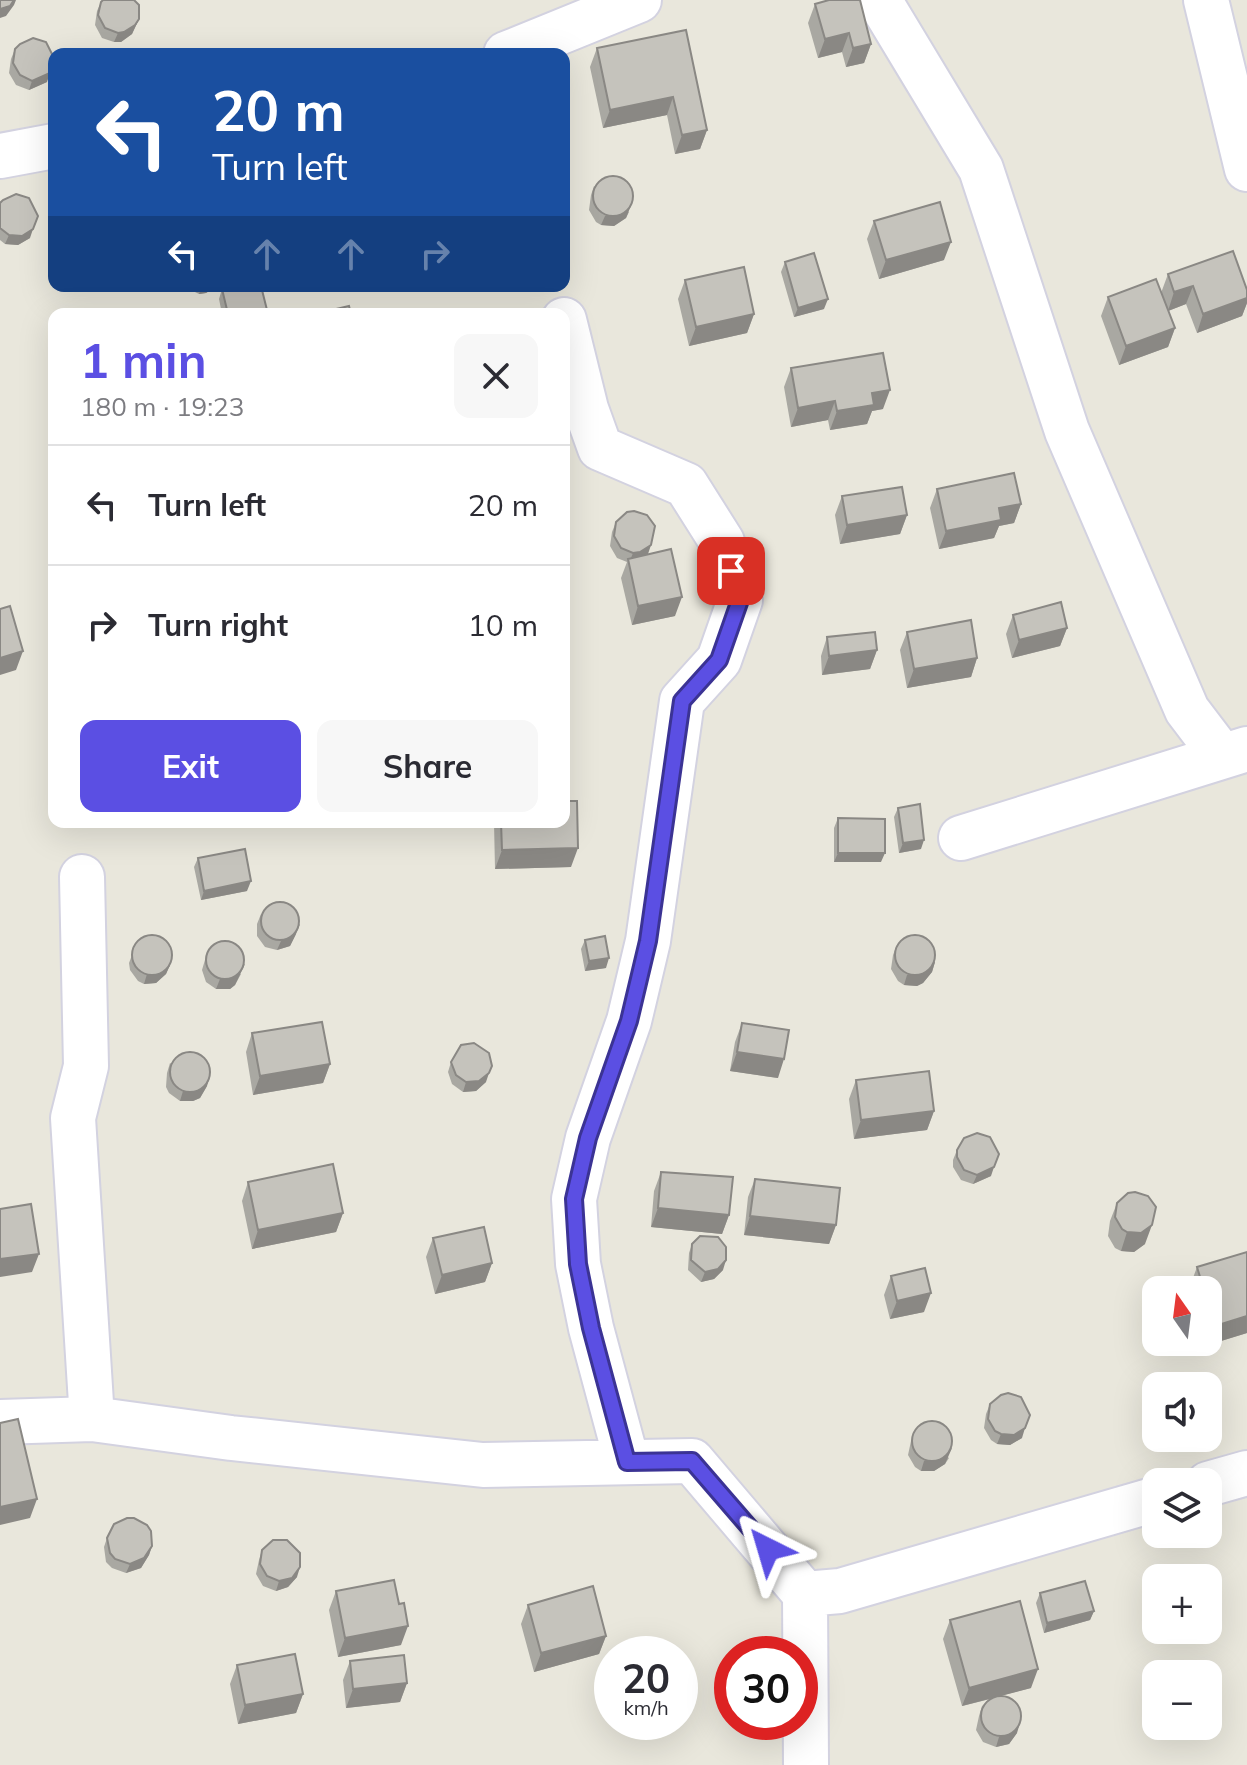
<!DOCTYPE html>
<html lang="en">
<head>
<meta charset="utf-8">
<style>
	:root { --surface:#fff; --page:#f7f7f7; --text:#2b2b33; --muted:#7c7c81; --line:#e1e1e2; --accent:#5b4fe3 }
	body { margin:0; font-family:Mulish,sans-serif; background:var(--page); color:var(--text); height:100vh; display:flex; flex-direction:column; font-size:30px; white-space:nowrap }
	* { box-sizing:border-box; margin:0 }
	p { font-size:26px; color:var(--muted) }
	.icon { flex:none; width:44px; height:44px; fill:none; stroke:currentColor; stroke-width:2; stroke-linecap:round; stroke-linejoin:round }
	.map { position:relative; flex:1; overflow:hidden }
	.panel { position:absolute; left:48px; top:308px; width:522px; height:520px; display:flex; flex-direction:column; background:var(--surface); border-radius:16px; box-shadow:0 8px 32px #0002 }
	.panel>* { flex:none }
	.guide { position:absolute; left:48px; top:48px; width:522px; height:244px; border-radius:16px; box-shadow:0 8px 32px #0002; background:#1a4fa0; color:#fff; overflow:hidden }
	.needle { width:52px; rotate:346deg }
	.tools { position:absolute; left:1142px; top:1276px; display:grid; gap:16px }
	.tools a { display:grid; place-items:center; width:80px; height:80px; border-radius:16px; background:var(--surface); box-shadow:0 8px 32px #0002; font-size:40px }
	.speed { position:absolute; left:594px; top:1636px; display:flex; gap:16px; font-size:40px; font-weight:700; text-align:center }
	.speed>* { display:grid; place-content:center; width:104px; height:104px; border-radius:50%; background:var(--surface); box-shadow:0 8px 32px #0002; line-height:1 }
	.speed small { font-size:20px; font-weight:400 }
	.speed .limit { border:12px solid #d22; background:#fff; color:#111 }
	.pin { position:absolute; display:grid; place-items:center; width:68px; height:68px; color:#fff; margin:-34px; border-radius:16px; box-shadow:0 4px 12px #0006 }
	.me { position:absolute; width:88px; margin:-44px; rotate:320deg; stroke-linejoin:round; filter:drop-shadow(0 0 6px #0008) }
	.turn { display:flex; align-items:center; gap:28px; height:168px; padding:0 32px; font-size:36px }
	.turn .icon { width:104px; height:104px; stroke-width:2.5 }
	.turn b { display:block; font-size:56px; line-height:68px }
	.lanes { display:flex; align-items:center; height:76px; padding:0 32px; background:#0003; justify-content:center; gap:40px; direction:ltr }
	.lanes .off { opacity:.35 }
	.round { display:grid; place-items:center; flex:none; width:84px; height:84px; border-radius:16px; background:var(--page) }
	.headline { display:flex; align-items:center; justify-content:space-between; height:136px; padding:0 32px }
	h1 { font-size:48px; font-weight:700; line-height:60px; color:var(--accent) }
	.primary-button { display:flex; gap:16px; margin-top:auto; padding:16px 32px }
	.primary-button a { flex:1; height:92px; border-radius:16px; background:var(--accent); color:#fff; font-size:32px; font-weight:700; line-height:92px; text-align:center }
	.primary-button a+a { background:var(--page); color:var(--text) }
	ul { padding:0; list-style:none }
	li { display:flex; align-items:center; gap:24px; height:120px; padding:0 32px; border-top:2px solid var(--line) }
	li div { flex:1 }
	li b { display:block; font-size:30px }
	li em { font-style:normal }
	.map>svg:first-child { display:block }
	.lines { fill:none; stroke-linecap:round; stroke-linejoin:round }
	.minor-casing { stroke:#d3d2e0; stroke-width:48 }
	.secondary-casing { stroke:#d3d2e0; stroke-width:48 }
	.minor { stroke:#fff; stroke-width:44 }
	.secondary { stroke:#fff; stroke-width:44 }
	.wall { fill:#a9a8a2 }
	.shaded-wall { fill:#8a8884 }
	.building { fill:#c5c3bc; stroke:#8a8884; stroke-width:2 }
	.route-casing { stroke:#3b3394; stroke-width:20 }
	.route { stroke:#5b4fe3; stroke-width:14 }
</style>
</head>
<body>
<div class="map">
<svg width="1247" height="1765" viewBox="0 0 1247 1765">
	<rect width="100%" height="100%" fill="#e9e7dc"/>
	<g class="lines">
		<g class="minor-casing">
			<path id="minor" d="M879 0 981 169 1067 431 1187 710 1222 756
				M506 54 639 0
				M0 156 54 146
				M564 320 586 409 600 448 686 485 722 542 740 600 719 660 682 701 648 941 629 1021 588 1138 574 1199 578 1264 591 1328 627 1462
				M961 838 1247 749
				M82 877 86 1066 73 1118 92 1419
				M0 1422 92 1419 231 1438 483 1465 692 1461 805 1594 806 1765
				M1208 1484 1247 1473
				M805 1594 840 1591 1156 1499"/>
		</g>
		<g class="secondary-casing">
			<path id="secondary" d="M1206 0 1247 169"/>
		</g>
		<use href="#minor" class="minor"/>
		<use href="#secondary" class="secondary"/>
	</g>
	<path class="wall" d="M101 2 139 19 132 34 121 42H114L102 38 95 25 97 11Z
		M815 4 871 44 864 63 846 67 842 52 818 58 808 23Z
		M686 30 707 130 700 149 675 154 667 115 603 128 590 67 597 48Z
		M15 49 47 82 29 90 16 85 9 73 11 59Z
		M594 186 629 212 626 218 614 226 601 225 596 222 589 210 591 195Z
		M0 203 30 238 18 245 5 244 0 240Z
		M874 221 944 260 879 279 867 239Z
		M785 262 824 309 794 317 781 272Z
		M1168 274 1247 290V303L1242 316 1197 333 1186 304 1168 311 1175 328 1168 347 1119 365 1101 316 1108 297 1161 293Z
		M685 280 754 314 747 333 689 346 678 299Z
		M186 286H217L206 293 199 294 187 288Z
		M222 289 268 314H222L219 299Z
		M791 368 883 409 872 411 867 424 830 430 828 420 791 427 784 387Z
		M937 489 1021 504 1014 523 999 526 994 538 939 549 930 508Z
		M842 496 907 515 900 534 840 544 835 515Z
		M616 522 647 555 675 616 632 625 621 578 627 562 617 558 610 546 612 532Z
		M1013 615 1067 628 1060 646 1012 658 1006 634Z
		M907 632 977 658 971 677 907 688 900 650Z
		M827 637 877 650 870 669 822 675 821 656Z
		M898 808 921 849 899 853 894 817Z
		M838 818 881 862H834V828Z
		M494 822H564L571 867 495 869Z
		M198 858 247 891 201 900 194 867Z
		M261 914 296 934 290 946 277 950 265 947 257 936V924Z
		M585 940 606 968 585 971 581 949Z
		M137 942 170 965 166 974 156 983 144 984 138 981 130 970 129 963Z
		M897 945 935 962 932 972 923 983 917 986 904 985 898 981 891 969 893 955Z
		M207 953 241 974 235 985 230 989H216L206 982 202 970Z
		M742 1023 778 1078 730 1071 735 1042Z
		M252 1033 330 1064 323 1083 253 1095 246 1052Z
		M451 1062 486 1082 476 1091 463 1092 452 1084 448 1072Z
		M170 1063 207 1086 200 1098 193 1101H180L169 1093 166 1087 167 1073Z
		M856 1080 934 1111 927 1130 854 1139 849 1099Z
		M957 1150 991 1176 973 1184 961 1180 953 1167V1160Z
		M661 1172 729 1215 722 1234 651 1227 654 1191Z
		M755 1179 836 1225 829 1244 744 1235 748 1197Z
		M248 1182 343 1213 336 1232 252 1249 242 1201Z
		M1117 1203 1145 1244 1134 1252 1121 1251 1115 1248 1108 1236 1110 1221Z
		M433 1238 492 1263 485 1282 435 1294 426 1257Z
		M692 1244 723 1270 714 1279 701 1282 688 1270 689 1253Z
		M1247 1252V1333L1208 1345V1290H1191L1190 1286 1197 1267Z
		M891 1276 924 1312 890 1319 884 1295Z
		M990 1404 1022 1438 1010 1445 997 1444 991 1440 984 1428 986 1414Z
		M914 1431 949 1458 945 1464 934 1471H921L915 1467 908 1455 911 1441Z
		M107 1538 152 1546 149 1555 141 1568 126 1573 112 1568 106 1562 104 1547Z
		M262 1550 297 1577 288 1587 276 1591 263 1586 256 1574 259 1560Z
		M336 1591 401 1645 338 1657 329 1610Z
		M1040 1593 1094 1611 1090 1620 1044 1633 1036 1603Z
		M528 1605 606 1636 599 1654 534 1672 521 1624Z
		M950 1620 1031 1688 1000 1696 1017 1733 1009 1744 996 1747 983 1742 976 1730 979 1716 982 1706 990 1699 962 1706 943 1639Z
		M350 1661 407 1683 400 1702 346 1708 343 1680Z
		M237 1665 303 1694 296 1713 238 1724 230 1684Z"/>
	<path class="shaded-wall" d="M14 0H16L14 5 6 16 0 18V9Z
		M139 19 132 34 121 42H114L118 33Z
		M849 33 842 52 818 58 825 39Z
		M871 44 864 63 846 67 853 48Z
		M50 73 47 82 29 90 32 81Z
		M673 97 667 115 603 128 610 110Z
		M707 130 700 149 675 154 682 135Z
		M632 203 626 218 614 226 601 225 605 216Z
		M33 229 30 238 18 245 5 244 9 235Z
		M951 242 944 260 879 279 886 260Z
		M202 286H217L206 293 199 294Z
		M1193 286 1186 304 1168 311 1174 292Z
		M1247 298V303L1242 316 1197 333 1203 314Z
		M828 299 824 309 794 317 798 308Z
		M754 314 747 333 689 346 696 327Z
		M1175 328 1168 347 1119 365 1126 346Z
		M890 390 883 409 872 411 867 424 830 430 837 411 872 393Z
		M835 401 828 420 791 427 798 408Z
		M1021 504 1014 523 999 526 994 538 939 549 946 531 999 508Z
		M907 515 900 534 840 544 847 525Z
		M651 545 648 554 629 563 633 553Z
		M682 597 675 616 632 625 638 606Z
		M1067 628 1060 646 1012 658 1019 640Z
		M877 650 870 669 822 675 829 656Z
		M23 651 16 670 0 675V658Z
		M977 658 971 677 907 688 914 669Z
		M924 840 921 849 899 853 903 843Z
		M578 848 571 867 495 869 502 850Z
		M838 853H885L881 862H834Z
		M251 881 247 891 201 900 204 891Z
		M300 924 296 934 290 946 277 950 281 941Z
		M609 958 606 968 585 971 589 961Z
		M935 962 932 972 923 983 917 986 904 985 907 975Z
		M245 964 235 985 230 989H216L220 979Z
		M170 965 166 974 156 983 144 984 147 974Z
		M737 1052 784 1059 778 1078 730 1071Z
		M330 1064 323 1083 253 1095 260 1076Z
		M489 1073 486 1082 476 1091 463 1092 466 1082Z
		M210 1076 207 1086 200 1098 193 1101H180L183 1091Z
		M934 1111 927 1130 854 1139 861 1120Z
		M994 1167 991 1176 973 1184 977 1175Z
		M658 1208 729 1215 722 1234 651 1227Z
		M343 1213 336 1232 252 1249 258 1230Z
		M750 1216 836 1225 829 1244 744 1235Z
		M1152 1225 1145 1244 1134 1252 1121 1251 1127 1232Z
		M39 1254 32 1272 0 1277V1259Z
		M726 1260 723 1270 714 1279 701 1282 705 1272Z
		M492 1263 485 1282 435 1294 442 1275Z
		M931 1293 924 1312 890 1319 897 1301Z
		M1247 1316V1333L1208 1345 1215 1326Z
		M1025 1428 1022 1438 1010 1445 997 1444 1001 1434Z
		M952 1448 945 1464 934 1471H921L924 1461Z
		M37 1499 30 1518 0 1525V1507Z
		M152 1546 149 1555 141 1568 126 1573 130 1564Z
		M300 1567 297 1577 288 1587 276 1591 279 1581Z
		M1094 1611 1090 1620 1044 1633 1047 1623Z
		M408 1626 401 1645 338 1657 345 1638Z
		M606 1636 599 1654 534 1672 541 1653Z
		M1038 1669 1031 1688 962 1706 969 1688Z
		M407 1683 400 1702 346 1708 353 1689Z
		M303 1694 296 1713 238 1724 245 1705Z
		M1020 1723 1017 1733 1009 1744 996 1747 999 1737Z"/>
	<path class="building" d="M0 0H14L10 6 0 9Z
		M103 0H134L139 5V19L135 25 124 32 118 33 105 28 98 15 101 2Z
		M829 0H860L871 44 853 48 849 33 825 39 815 4Z
		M686 30 707 130 682 135 673 97 610 110 597 48Z
		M33 38 46 42 54 58V62L50 73 32 81 20 75 13 63 15 49 20 44Z
		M593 196a20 20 0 1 1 40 0a20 20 0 1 1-40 0Z
		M16 194 29 198 38 216 33 229 22 236 9 235 0 228V203L3 200Z
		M940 202 951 242 886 260 874 221Z
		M1233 251 1247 290V298L1203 314 1193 286 1174 292 1168 274Z
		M814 253 828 299 798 308 785 262Z
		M744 267 754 314 696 327 685 280Z
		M1156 279 1175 328 1126 346 1108 297Z
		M238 286H261L268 314H228L222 289Z
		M349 306 351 314H315Z
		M883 353 890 390 872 393 874 405 837 411 835 401 798 408 791 368Z
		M1014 473 1021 504 999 508 1001 520 946 531 937 489Z
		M902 487 907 515 847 525 842 496Z
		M634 511 647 515 655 526 651 545 640 552 633 553 621 548 614 536 616 522 627 512Z
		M671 549 682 597 638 606 628 559Z
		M1061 602 1067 628 1019 640 1013 615Z
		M10 606 23 651 0 658V609Z
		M971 620 977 658 914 669 907 632Z
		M875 632 877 650 829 656 827 637Z
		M564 801H577L578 848 502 850 501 822H564Z
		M920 804 924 840 903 843 898 808Z
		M838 818 885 819V853H838Z
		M245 849 251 881 204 891 198 858Z
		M261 921a19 19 0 1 1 38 0a19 19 0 1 1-38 0Z
		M895 955a20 20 0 1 1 40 0a20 20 0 1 1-40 0Z
		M132 955a20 20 0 1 1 40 0a20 20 0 1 1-40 0Z
		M605 936 609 958 589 961 585 940Z
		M206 960a19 19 0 1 1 38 0a19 19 0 1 1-38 0Z
		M322 1022 330 1064 260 1076 252 1033Z
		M742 1023 789 1030 784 1059 737 1052Z
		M474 1043 489 1053 492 1066 489 1073 479 1081 466 1082 456 1075 451 1062 461 1045Z
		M170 1072a20 20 0 1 1 40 0a20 20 0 1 1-40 0Z
		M929 1071 934 1111 861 1120 856 1080Z
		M977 1133 990 1137 999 1154 994 1167 977 1175 964 1170 957 1157V1150L964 1138Z
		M333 1164 343 1213 258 1230 248 1182Z
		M661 1172 733 1177 729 1215 658 1208Z
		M755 1179 840 1188 836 1225 750 1216Z
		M1135 1192 1148 1196 1156 1207 1152 1225 1141 1233 1127 1232 1122 1229 1115 1217 1117 1203 1128 1193Z
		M31 1204 39 1254 0 1259V1209Z
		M484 1227 492 1263 442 1275 433 1238Z
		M700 1236 718 1237 726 1247V1260L718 1269 705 1272 691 1260 692 1244Z
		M1247 1252V1316L1215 1326 1208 1303V1290H1204L1197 1267Z
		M925 1268 931 1293 897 1301 891 1276Z
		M1008 1393 1021 1397 1030 1415 1025 1428 1014 1435 1001 1434 995 1431 988 1419 990 1404 1001 1395Z
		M18 1419 37 1499 0 1507V1423Z
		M912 1441a20 20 0 1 1 40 0a20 20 0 1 1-40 0Z
		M127 1518H134L147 1525 151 1531 152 1546 144 1558 130 1564 115 1559 110 1553 107 1538 114 1524Z
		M273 1540H287L300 1553V1567L292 1578 279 1581 267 1576 260 1564 262 1550Z
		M394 1580 399 1604 404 1603 408 1626 345 1638 336 1591Z
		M1085 1581 1094 1611 1047 1623 1040 1593Z
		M593 1586 606 1636 541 1653 528 1605Z
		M1020 1601 1038 1669 969 1688 950 1620Z
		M295 1654 303 1694 245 1705 237 1665Z
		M404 1655 407 1683 353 1689 350 1661Z
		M981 1716a20 20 0 1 1 40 0a20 20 0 1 1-40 0Z"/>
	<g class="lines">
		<g class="route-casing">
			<path id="route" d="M731 571 740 600 719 660 682 701 648 941 629 1021 588 1138 574 1199 578 1264 591 1328 627 1462 692 1461 768 1549"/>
		</g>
		<use href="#route" class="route"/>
	</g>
</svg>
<div class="tools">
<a><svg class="needle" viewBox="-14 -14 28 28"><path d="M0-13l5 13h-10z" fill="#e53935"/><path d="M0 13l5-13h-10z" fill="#7c7c81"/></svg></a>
<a><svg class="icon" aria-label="sound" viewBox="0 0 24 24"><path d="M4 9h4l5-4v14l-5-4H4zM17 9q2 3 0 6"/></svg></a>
<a><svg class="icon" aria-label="layers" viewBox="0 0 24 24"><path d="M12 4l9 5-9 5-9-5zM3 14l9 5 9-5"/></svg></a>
<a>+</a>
<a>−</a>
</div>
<div class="speed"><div>20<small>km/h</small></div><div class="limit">30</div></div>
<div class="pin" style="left:731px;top:571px;background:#d93025"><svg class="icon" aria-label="arrive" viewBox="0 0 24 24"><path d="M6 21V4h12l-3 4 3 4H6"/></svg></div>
<svg class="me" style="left:768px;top:1549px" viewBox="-20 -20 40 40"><path d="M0-17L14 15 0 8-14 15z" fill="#5b4fe3" stroke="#fff" stroke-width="4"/></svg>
<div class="guide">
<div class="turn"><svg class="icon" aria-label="left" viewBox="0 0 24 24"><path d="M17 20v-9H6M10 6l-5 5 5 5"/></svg><div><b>20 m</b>Turn left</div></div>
<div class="lanes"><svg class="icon" aria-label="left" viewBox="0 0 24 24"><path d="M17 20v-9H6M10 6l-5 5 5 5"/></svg><svg class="icon off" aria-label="ahead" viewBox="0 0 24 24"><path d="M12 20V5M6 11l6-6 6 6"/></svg><svg class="icon off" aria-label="ahead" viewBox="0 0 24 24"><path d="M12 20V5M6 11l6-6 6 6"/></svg><svg class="icon off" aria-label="right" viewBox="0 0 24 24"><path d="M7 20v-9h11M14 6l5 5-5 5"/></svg></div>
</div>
<section class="panel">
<div class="headline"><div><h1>1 min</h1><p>180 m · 19:23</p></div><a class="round"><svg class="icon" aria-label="close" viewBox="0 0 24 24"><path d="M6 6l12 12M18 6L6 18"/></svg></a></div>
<ul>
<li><svg class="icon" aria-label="left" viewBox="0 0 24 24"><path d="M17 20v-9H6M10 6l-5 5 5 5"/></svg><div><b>Turn left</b></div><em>20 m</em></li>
<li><svg class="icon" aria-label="right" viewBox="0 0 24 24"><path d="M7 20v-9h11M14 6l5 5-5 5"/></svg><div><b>Turn right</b></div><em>10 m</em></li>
</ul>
<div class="primary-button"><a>Exit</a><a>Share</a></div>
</section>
</div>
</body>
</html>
